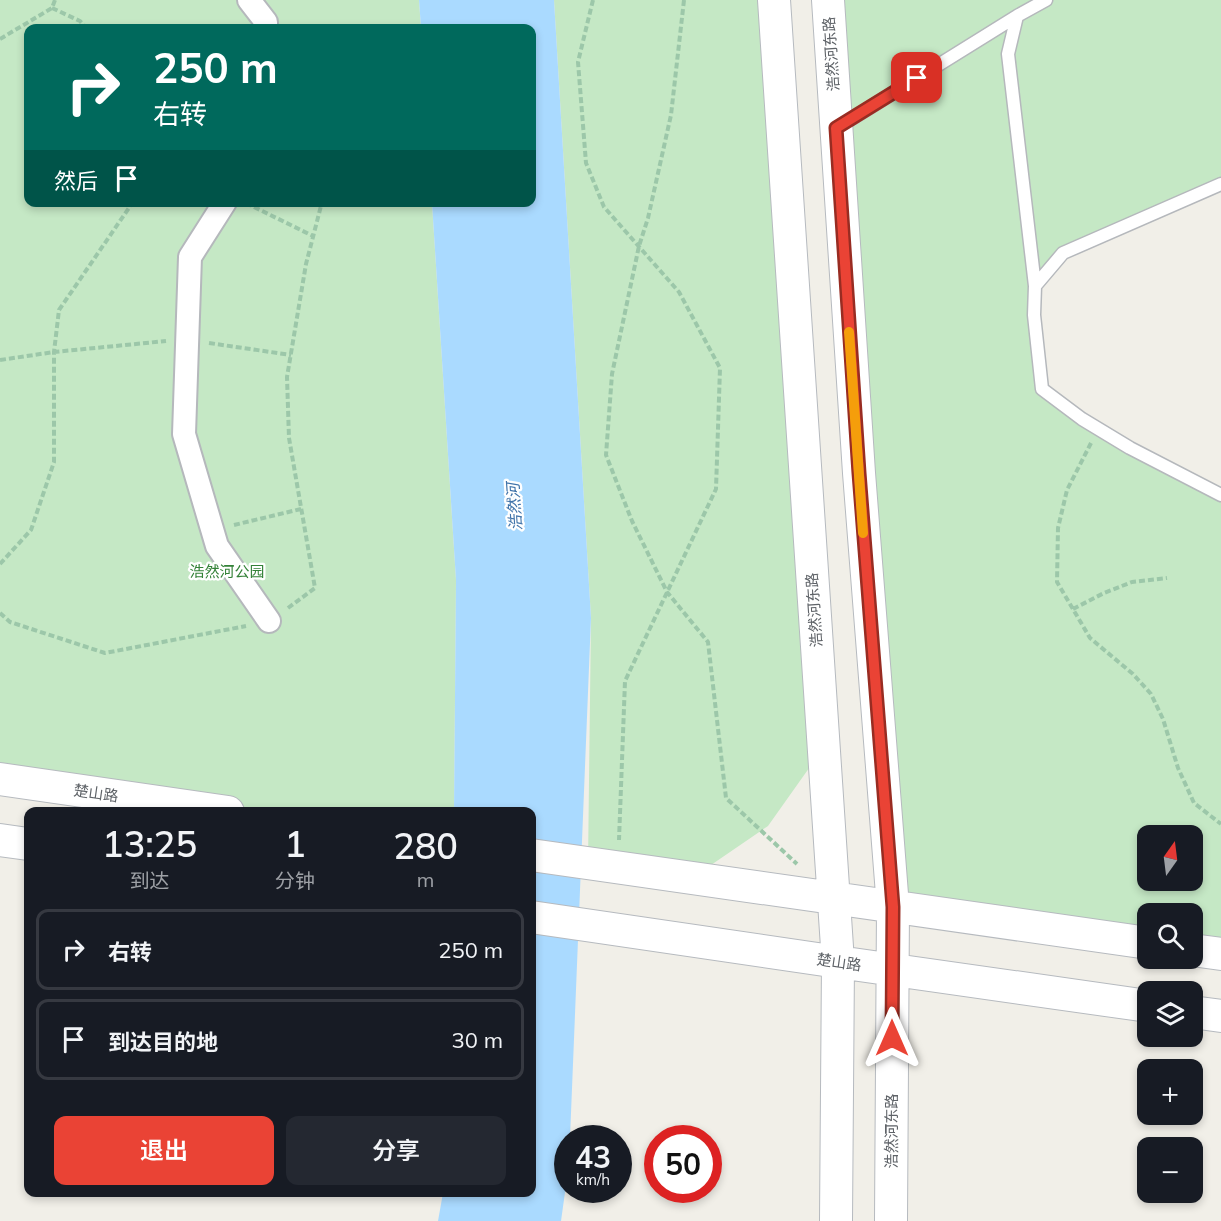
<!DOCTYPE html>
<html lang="zh">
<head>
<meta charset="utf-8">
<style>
	:root { --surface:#171b24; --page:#242831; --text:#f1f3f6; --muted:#9ea1a6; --line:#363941; --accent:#ea4335 }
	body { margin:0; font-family:Mulish,"Noto Sans SC",sans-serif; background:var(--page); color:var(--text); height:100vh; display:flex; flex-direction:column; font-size:22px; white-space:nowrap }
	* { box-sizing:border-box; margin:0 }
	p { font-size:20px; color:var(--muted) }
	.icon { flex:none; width:33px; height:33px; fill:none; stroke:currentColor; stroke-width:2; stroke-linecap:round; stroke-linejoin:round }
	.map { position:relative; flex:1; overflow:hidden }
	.sheet { position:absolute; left:24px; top:807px; width:512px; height:390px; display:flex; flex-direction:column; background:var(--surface); border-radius:12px; box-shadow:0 3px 9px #0003 }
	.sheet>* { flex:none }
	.hud { position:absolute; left:24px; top:24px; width:512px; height:183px; border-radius:12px; box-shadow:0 3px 9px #0003; background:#00695c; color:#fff; overflow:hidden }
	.needle { width:39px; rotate:14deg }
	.fabs { position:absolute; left:1137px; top:825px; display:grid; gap:12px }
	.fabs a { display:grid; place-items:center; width:66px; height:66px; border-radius:12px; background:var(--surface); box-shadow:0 3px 9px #0003; font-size:30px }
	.speed { position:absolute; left:554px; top:1125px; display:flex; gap:12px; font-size:30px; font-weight:700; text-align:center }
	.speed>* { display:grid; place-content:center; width:78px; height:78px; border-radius:50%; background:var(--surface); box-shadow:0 3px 9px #0003; line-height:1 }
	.speed small { font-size:15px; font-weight:400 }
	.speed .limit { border:9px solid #d22; background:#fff; color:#111 }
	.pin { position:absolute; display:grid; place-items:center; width:51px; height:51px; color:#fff; margin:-26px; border-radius:12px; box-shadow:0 3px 9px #0006 }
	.me { position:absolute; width:66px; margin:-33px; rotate:0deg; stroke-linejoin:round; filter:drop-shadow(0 0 4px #0008) }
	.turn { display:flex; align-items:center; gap:21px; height:126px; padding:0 30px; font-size:27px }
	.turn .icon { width:78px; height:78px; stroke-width:2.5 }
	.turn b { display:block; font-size:42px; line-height:51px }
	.then { display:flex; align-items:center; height:57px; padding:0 30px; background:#0003; gap:12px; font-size:22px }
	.eta { display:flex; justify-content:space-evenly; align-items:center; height:102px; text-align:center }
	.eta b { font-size:36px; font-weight:600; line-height:42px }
	.primary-button { display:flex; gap:12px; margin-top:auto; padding:12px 30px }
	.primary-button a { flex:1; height:69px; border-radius:12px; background:var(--accent); color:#fff; font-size:24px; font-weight:600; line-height:69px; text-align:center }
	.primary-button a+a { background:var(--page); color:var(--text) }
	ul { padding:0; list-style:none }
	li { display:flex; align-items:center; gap:18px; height:81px; margin:0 12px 9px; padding:0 18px; border:3px solid var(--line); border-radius:12px }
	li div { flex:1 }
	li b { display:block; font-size:22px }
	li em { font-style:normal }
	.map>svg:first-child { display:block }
	.green { fill:#c5e8c5; fill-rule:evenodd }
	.water { fill:#aadaff }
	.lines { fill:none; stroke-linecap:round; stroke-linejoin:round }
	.lane-casing { stroke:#b5b8bc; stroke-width:15 }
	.street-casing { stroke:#b5b8bc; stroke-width:26 }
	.secondary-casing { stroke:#b6babf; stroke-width:34 }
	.path { stroke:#9cc7a9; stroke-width:4; stroke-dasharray:6 3; stroke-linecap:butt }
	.lane { stroke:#fff; stroke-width:12 }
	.street { stroke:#fff; stroke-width:22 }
	.secondary { stroke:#fff; stroke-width:32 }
	.route-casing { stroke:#982c22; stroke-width:15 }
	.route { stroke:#ea4335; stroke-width:10 }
	.slow { stroke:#f59e0b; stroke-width:10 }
	.labels { text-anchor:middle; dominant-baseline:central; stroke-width:4.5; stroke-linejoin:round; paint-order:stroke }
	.street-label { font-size:15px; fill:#5f6368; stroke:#fff }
	.park-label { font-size:15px; fill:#348238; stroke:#fff }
	.water-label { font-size:16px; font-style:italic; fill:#4174aa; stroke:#fff }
</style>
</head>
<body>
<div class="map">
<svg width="1221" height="1221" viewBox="0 0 1221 1221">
	<rect width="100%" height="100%" fill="#f1efe8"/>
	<path class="green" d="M0 0H419L421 28H28V202L432 203 456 580 454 811H227L0 779Z
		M554 0H774L824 747 768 826 692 878 588 863 591 618Z
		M828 0H1221V184L1063 253 1035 286 1042 389 1221 495V954L1193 950 1192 914H1148L1147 943 893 907ZM1148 836H1192V880H1148Z"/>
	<path class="water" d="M419 0H554L591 618 570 1138H567V1178L561 1221H438L443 1193 531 1192V812L454 811 456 580 432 203 531 202V28H421Z"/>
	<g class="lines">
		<g class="lane-casing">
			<path id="lane" d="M837 128 1017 16
				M1221 184 1063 253 1035 286 1034 315 1042 389 1082 419 1130 448 1221 495
				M1035 286 1008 54 1017 16 1046 0"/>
		</g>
		<g class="street-casing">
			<path id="street" d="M249 0 266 22V28
				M225 202 190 257 184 434 217 546 269 621"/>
		</g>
		<g class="secondary-casing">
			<path id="secondary" d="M774 0 838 962 836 1221
				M828 0 859 473 893 907 891 1221
				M0 779 228 812
				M0 840 28 844
				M531 855 1148 943
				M531 917 838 962 1148 1006
				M1192 950 1221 954
				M1192 1012 1221 1016"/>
		</g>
		<path class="path" d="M593 0 578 62 586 163 604 207 679 292 720 368 716 489 625 681 619 840
			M684 0 671 115 648 218 639 246 612 374 606 455 632 521 667 592 708 642 726 798 797 864
			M52 8 80 21 86 28
			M0 39 52 8 55 0
			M246 203 313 236
			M209 343 291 355
			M0 360 54 352 166 341
			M1091 443 1067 490 1058 528 1057 582 1090 638 1133 674 1151 694 1163 719 1178 768 1194 803 1221 824
			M234 525 301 509
			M0 564 31 530 54 462V352L59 310 133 202
			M288 608 315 588 289 438 287 377 306 264 322 202
			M1073 609 1104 593 1132 582 1167 578
			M0 613 10 622 105 653 246 626"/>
		<use href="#lane" class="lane"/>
		<use href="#street" class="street"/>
		<use href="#secondary" class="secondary"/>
	</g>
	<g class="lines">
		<g class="route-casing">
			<path id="route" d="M892 1038 893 907 859 473 836 128 917 78"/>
		</g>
		<use href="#route" class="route"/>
		<path class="slow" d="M849 332 863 533"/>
	</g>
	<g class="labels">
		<g class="street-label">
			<text transform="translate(831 54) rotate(-94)">浩然河东路</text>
			<text transform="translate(814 610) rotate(-94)">浩然河东路</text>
			<text transform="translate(96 793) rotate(8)">楚山路</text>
			<text transform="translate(839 962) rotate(8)">楚山路</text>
			<text transform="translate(891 1131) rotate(-90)">浩然河东路</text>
		</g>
		<g class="park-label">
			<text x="227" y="571">浩然河公园</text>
		</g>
		<g class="water-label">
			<text transform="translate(514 507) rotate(-94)">浩然河</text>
		</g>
	</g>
</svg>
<div class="fabs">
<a><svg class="needle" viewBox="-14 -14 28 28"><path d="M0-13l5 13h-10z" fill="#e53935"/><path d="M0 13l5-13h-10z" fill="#9ea1a6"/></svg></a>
<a><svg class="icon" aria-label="search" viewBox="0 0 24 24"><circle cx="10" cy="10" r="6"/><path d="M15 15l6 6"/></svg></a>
<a><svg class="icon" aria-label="layers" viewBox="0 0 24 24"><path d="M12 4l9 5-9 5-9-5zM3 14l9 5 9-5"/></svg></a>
<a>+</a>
<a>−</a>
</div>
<div class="speed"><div>43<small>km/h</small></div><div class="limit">50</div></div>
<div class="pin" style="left:917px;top:78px;background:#d93025"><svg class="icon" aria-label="arrive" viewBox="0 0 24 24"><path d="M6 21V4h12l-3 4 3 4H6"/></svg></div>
<svg class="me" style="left:892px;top:1038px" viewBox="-20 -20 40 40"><path d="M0-17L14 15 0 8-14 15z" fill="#ea4335" stroke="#fff" stroke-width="4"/></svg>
<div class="hud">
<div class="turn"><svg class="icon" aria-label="right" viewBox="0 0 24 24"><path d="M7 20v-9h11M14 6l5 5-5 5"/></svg><div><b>250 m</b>右转</div></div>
<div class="then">然后<svg class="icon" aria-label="arrive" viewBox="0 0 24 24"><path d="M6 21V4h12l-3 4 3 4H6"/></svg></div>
</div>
<section class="sheet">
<div class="eta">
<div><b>13:25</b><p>到达</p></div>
<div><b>1</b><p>分钟</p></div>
<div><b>280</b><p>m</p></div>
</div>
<ul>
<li><svg class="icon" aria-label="right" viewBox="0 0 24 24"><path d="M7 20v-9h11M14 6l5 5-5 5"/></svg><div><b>右转</b></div><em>250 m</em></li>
<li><svg class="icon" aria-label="arrive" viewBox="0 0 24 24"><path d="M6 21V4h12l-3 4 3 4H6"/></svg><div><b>到达目的地</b></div><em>30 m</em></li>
</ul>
<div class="primary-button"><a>退出</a><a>分享</a></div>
</section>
</div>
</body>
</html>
